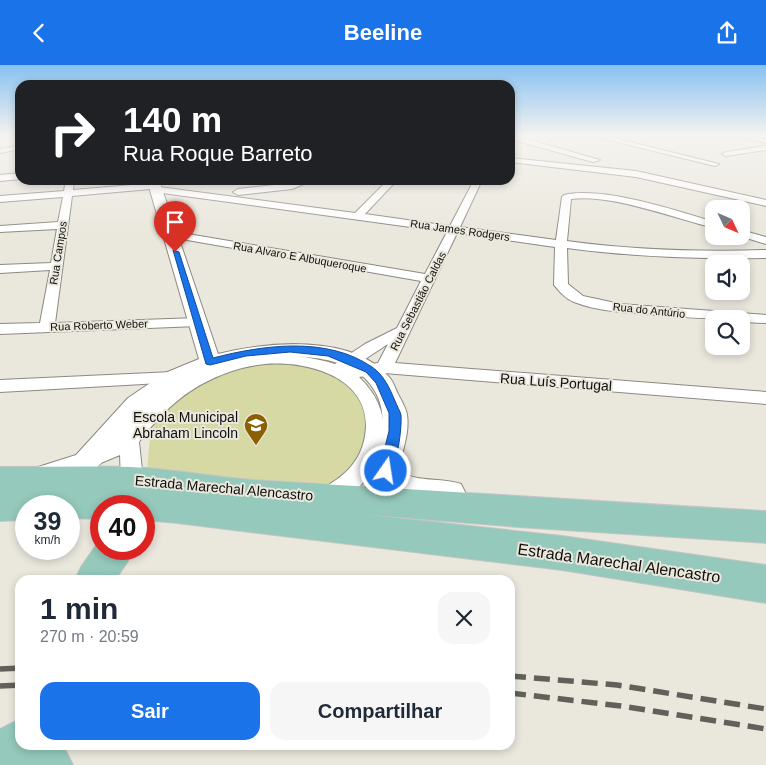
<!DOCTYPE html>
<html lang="pt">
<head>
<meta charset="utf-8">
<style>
	:root { --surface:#fff; --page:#f6f6f7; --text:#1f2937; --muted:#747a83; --accent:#1a73e8 }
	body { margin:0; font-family:Helvetica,sans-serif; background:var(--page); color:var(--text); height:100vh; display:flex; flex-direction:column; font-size:19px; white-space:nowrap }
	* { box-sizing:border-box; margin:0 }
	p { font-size:16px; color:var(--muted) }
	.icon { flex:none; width:28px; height:28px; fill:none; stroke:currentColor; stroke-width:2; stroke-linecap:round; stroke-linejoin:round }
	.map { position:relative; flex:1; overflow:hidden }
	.panel { position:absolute; left:15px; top:510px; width:500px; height:175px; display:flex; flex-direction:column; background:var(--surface); border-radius:15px; box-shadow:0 2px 8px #0003 }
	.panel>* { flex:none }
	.guide { position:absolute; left:15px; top:15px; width:500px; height:105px; border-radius:15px; box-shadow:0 2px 8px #0003; background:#202124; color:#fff; overflow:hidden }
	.needle { width:32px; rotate:134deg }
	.fabs { position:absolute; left:705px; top:135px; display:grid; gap:10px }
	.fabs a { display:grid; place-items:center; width:45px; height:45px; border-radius:10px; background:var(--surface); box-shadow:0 2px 8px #0003; font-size:25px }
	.speed { position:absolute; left:15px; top:430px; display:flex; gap:10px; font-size:25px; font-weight:700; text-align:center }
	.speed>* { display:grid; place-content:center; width:65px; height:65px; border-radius:50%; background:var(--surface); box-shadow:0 2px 8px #0003; line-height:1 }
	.speed small { font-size:12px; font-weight:400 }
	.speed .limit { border:8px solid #d22; background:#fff; color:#111 }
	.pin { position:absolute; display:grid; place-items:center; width:42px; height:42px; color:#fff; margin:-51px -21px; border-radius:50% 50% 50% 0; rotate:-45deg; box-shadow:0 0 5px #0007 }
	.pin .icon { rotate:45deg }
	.me { position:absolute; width:55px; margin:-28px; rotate:13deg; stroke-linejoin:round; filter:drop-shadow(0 0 4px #0008) }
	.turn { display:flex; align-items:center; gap:18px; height:105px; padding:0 25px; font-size:22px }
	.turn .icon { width:65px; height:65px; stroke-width:2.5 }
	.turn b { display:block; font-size:35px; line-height:42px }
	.round { display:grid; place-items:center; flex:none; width:52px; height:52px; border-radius:15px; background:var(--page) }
	.overview { display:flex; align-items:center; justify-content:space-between; height:85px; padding:0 25px }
	h1 { font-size:30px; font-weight:700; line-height:38px }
	.primary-button { display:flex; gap:10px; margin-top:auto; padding:10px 25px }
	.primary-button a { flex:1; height:58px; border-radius:15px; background:var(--accent); color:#fff; font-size:20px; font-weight:700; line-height:58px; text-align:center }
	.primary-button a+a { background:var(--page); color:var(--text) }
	header { display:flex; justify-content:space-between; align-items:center; height:65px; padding:0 25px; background:var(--accent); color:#fff; font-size:22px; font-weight:700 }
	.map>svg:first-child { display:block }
	.green { fill:#d6d9a4 }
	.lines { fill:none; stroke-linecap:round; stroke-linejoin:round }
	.minor-casing { stroke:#8c8981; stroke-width:2 }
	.tertiary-casing { stroke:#8c8981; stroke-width:2 }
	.secondary-casing { stroke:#8c8981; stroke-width:2 }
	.primary-casing { stroke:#c6c5c5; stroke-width:2 }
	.minor { fill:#fff; fill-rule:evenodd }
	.tertiary { fill:#fff; fill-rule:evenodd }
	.secondary { fill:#fff; fill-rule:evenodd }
	.primary { fill:#94c9bb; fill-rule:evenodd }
	.rail { stroke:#62605a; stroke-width:5.5; stroke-dasharray:16 8; stroke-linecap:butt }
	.route { fill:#1a73e8; stroke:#114b97 }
	.labels { text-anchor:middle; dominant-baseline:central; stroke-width:4; stroke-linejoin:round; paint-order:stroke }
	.far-street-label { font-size:11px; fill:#100f0c; stroke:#eae7dd }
	.street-label { font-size:14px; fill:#100f0c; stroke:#eae7dd }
	.poi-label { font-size:14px; fill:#100f0c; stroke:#eae7dd; text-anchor:end }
	.near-street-label { font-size:16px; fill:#100f0c; stroke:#eae7dd }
</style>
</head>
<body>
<header><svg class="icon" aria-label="back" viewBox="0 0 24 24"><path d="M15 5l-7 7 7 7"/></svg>Beeline<svg class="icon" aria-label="share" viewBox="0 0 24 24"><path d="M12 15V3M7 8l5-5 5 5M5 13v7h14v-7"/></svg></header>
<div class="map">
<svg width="766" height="700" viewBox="0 0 766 700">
	<rect width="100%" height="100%" fill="#eae7dd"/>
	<path class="green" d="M277 298C296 300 318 301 336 312 347 318 362 334 366 346 372 367 359 399 342 411 337 415 331 418 326 421L147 405C149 390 148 373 155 359 165 337 197 315 220 307 237 301 258 301 277 298Z"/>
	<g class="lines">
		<g class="minor-casing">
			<path id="minor" d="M510 71H516L600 95 593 97 510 74Z
				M592 71H606L719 99 715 101Z
				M20 80V84L0 88V84Z
				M766 81V85L726 91 722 89 726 87Z
				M510 93 636 106 766 135V141L636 112 510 97Z
				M20 108V114L0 116V110Z
				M66 115 74 116 73 125 155 118 158 119 159 122 355 148 388 115H397L365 149 450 161 474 115H482L460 162 556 175 562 132 564 130C602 121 675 145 714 157V163C673 153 613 129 571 134L567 176C633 185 700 187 766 185V193C700 194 633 192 567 183L568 219 583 231 620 239 766 250V258L741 257V254C709 254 679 252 646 249 622 247 597 246 574 237 566 234 560 227 554 220L555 182 457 168 395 298 766 327V339L384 308 359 312C405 355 384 421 327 441L319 439 316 432C320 423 328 421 336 415 349 406 360 393 364 376 378 316 313 295 265 299 246 301 228 306 210 315 180 329 159 351 139 377L143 415 140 421 132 424 124 421 121 415 120 390 91 402 84 400 81 394 84 388 122 369 149 339 179 317 0 327V315L173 307 179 309 182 313 179 317C227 287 282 283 335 299L365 279 397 263 421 216 170 172 164 169 166 167 170 166 425 209 447 167 155 127 150 124 72 131 55 258 198 253 203 254 205 257 203 260 198 261 0 269V259L40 258 50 205 0 208V200L51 198 57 164 0 167V161L58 157 63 132 0 137V131L64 126ZM388 279 378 298 353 302Z
				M301 115H313L292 124 238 130 233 127 238 124 291 118Z
				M741 165 766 172V179L740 171Z"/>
		</g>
		<g class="tertiary-casing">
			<path id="tertiary" d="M147 115H159L218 289C266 277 352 268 389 312 393 316 395 323 398 329 401 335 406 343 407 350 410 369 401 388 399 406 418 418 440 412 461 419L465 427 461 435C441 442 398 438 381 423 377 419 374 412 372 406 380 376 392 347 370 319 356 300 329 294 306 292 263 288 219 297 182 318 154 332 135 356 115 379 109 387 102 400 93 405 86 409 52 422 43 423 40 423 36 421 32 420L28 412 32 404 76 390 128 333 165 308 199 294Z"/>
		</g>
		<g class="secondary-casing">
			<path id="secondary" d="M742 71 766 72V78L743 73Z"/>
		</g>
		<g class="primary-casing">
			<path id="primary" d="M0 402C44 402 88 401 131 402 177 404 223 414 269 416 435 425 600 437 766 446V478L518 462 359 449 562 471 766 500V538L562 505 177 458 144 455V441H101V454L69 453V441H26V455L0 456Z
				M101 473V484H133L128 496 115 515H75L81 502Z
				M20 654V680H63L73 700H0V664Z"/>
		</g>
		<use href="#minor" class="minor"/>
		<use href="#tertiary" class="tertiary"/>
		<use href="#secondary" class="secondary"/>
		<use href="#primary" class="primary"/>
		<path class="rail" d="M0 604 20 603
			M510 611 617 620 766 644
			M0 621 20 620
			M510 628 621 641 766 664"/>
	</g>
	<linearGradient id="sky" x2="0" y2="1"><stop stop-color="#87c1f0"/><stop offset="0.42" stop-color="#f6f4f0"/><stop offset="1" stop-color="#f6f4f0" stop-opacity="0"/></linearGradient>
	<rect width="766" height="169" fill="url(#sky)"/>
	<path class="route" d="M173 185 179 187 213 293C263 280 327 271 372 302 384 310 390 324 395 336 397 341 400 346 401 350 402 366 397 396 390 410L386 411 381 410 379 406 389 366V348L376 318 366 307 328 291 290 287 246 291 210 300 206 299Z"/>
	<defs>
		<g id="school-pin" transform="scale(1.25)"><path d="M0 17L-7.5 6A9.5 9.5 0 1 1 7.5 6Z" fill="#8b6003" stroke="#eae7dd"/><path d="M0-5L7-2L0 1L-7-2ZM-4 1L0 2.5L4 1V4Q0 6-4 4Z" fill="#fff"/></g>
	</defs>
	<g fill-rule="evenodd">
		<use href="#school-pin" x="256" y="360"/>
	</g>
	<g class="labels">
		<g class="far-street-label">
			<text transform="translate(460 165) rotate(8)">Rua James Rodgers</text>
			<text transform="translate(58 188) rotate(-81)">Rua Campos</text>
			<text transform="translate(300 192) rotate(10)">Rua Alvaro E Albuqueroque</text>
			<text transform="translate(418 236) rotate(-63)">Rua Sebastião Caldas</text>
			<text transform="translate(649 245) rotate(6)">Rua do Antúrio</text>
			<text transform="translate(99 260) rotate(-2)">Rua Roberto Weber</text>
		</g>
		<g class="street-label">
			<text transform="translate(556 317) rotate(4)">Rua Luís Portugal</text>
			<text transform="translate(224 423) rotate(5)">Estrada Marechal Alencastro</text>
		</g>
		<g class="poi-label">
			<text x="238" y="352">Escola Municipal<tspan x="238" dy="16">Abraham Lincoln</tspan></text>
		</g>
		<g class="near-street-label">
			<text transform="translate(619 498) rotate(8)">Estrada Marechal Alencastro</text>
		</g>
	</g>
</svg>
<div class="fabs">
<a><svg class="needle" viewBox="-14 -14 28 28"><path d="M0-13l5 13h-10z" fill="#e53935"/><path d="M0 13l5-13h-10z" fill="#747a83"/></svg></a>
<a><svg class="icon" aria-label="sound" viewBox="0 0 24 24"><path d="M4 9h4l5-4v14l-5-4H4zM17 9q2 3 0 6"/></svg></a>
<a><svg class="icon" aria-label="search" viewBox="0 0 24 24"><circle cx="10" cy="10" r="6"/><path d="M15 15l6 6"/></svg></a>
</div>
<div class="speed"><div>39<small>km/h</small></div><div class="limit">40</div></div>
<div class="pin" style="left:175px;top:187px;background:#d93025"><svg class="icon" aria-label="arrive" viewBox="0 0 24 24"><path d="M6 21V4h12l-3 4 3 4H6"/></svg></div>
<svg class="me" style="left:386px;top:406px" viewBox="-20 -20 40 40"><circle r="17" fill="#1a73e8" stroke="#fff" stroke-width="3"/><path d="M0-11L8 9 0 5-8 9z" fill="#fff"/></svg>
<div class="guide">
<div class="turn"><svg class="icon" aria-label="right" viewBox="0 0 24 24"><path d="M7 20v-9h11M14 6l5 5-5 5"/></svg><div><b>140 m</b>Rua Roque Barreto</div></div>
</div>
<section class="panel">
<div class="overview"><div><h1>1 min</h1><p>270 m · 20:59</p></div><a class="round"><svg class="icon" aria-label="close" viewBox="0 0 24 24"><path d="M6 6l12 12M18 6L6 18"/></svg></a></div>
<div class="primary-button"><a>Sair</a><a>Compartilhar</a></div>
</section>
</div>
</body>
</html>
